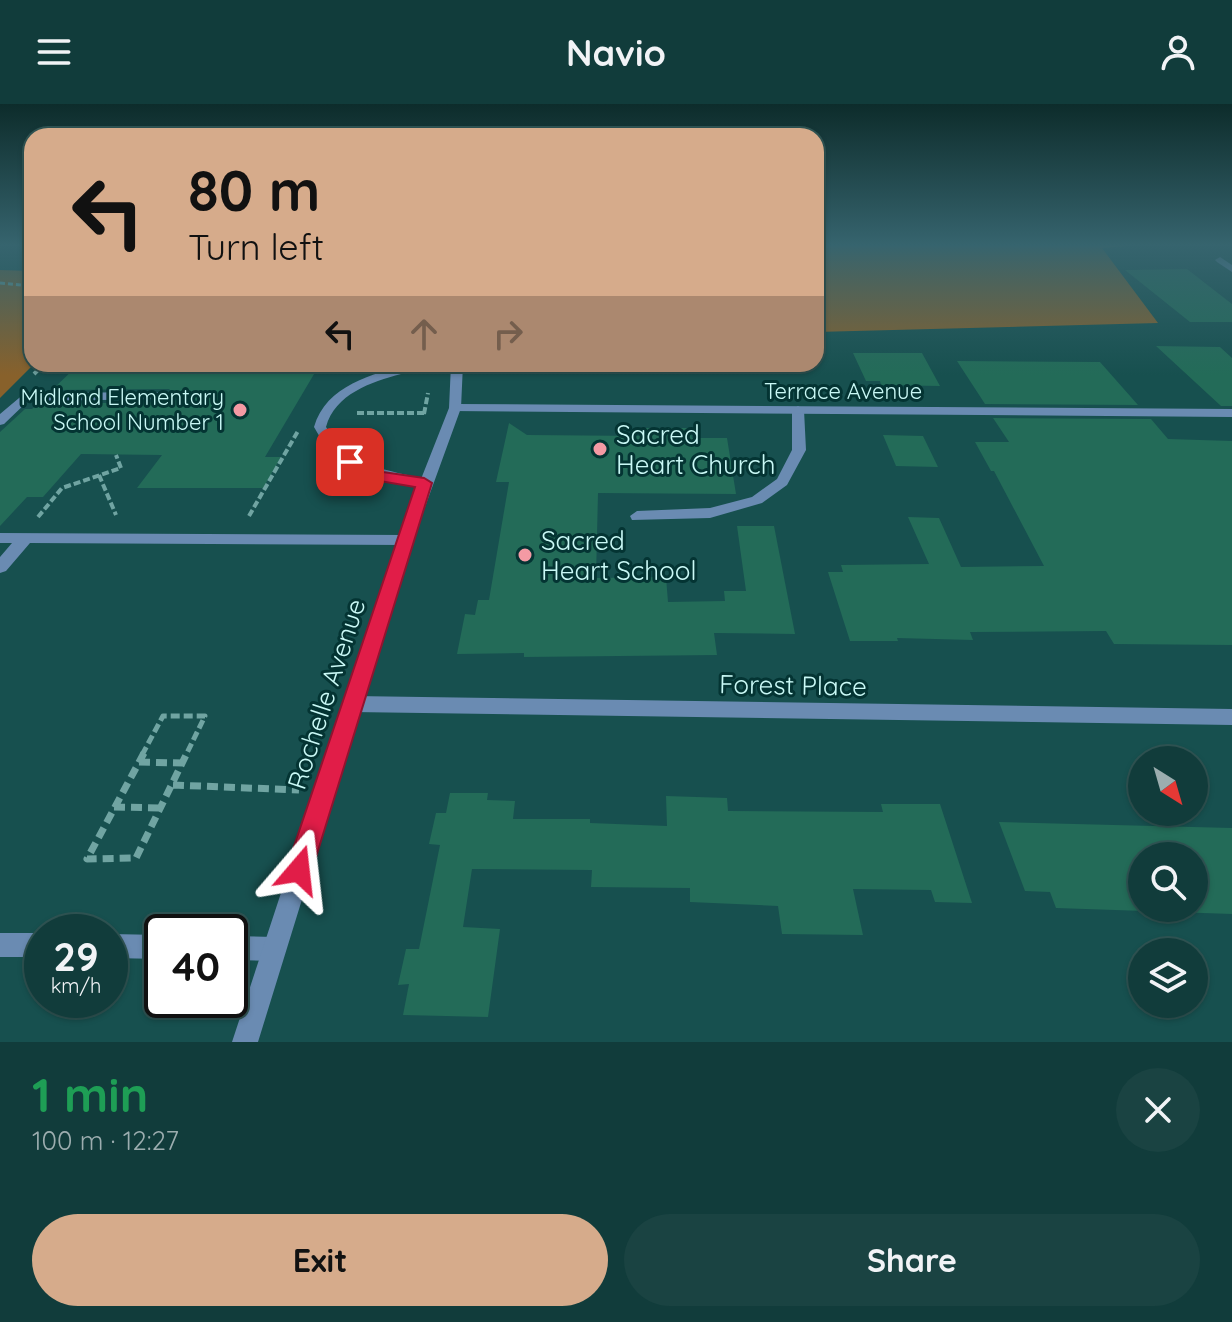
<!DOCTYPE html>
<html lang="en">
<head>
<meta charset="utf-8">
<style>
	:root { --surface:#113c3b; --page:#1a4342; --text:#f1f3f6; --muted:#9cadaf; --line:#305655; --accent:#d6ab8b }
	body { margin:0; font-family:Quicksand,sans-serif; background:var(--page); color:var(--text); height:100vh; display:flex; flex-direction:column; font-size:30px; white-space:nowrap }
	* { box-sizing:border-box; margin:0 }
	p { font-size:26px; color:var(--muted) }
	.icon { flex:none; width:44px; height:44px; fill:none; stroke:currentColor; stroke-width:2; stroke-linecap:round; stroke-linejoin:round }
	.map { position:relative; height:938px; overflow:hidden }
	.side { display:flex; flex-direction:column; background:var(--surface); flex:1 }
	.side>* { flex:none }
	.guide { position:absolute; left:24px; top:24px; width:800px; height:244px; border-radius:24px; box-shadow:0 2px 6px #0004,0 0 0 2px var(--line); background:#d6ab8b; color:#111; overflow:hidden }
	.needle { width:52px; rotate:143deg }
	.buttons { position:absolute; left:1128px; top:642px; display:grid; gap:16px }
	.buttons a { display:grid; place-items:center; width:80px; height:80px; border-radius:50%; background:var(--surface); box-shadow:0 2px 6px #0004,0 0 0 2px var(--line); font-size:40px }
	.speed { position:absolute; left:24px; top:810px; display:flex; gap:16px; font-size:40px; font-weight:700; text-align:center }
	.speed>* { display:grid; place-content:center; width:104px; height:104px; border-radius:50%; background:var(--surface); box-shadow:0 2px 6px #0004,0 0 0 2px var(--line); line-height:1 }
	.speed small { font-size:20px; font-weight:400 }
	.speed .limit { border:4px solid #111; border-radius:12px; background:#fff; color:#111 }
	.pin { position:absolute; display:grid; place-items:center; width:68px; height:68px; color:#fff; margin:-34px; border-radius:16px; box-shadow:0 4px 12px #0006 }
	.me { position:absolute; width:88px; margin:-44px; rotate:17deg; stroke-linejoin:round; filter:drop-shadow(0 0 6px #0008) }
	.turn { display:flex; align-items:center; gap:28px; height:168px; padding:0 32px; font-size:36px }
	.turn .icon { width:104px; height:104px; stroke-width:2.5 }
	.turn b { display:block; font-size:56px; line-height:68px }
	.lanes { display:flex; align-items:center; height:76px; padding:0 32px; background:#0003; justify-content:center; gap:40px; direction:ltr }
	.lanes .off { opacity:.35 }
	.round { display:grid; place-items:center; flex:none; width:84px; height:84px; border-radius:42px; background:var(--page) }
	.head { display:flex; align-items:center; justify-content:space-between; height:136px; padding:0 32px }
	h1 { font-size:48px; font-weight:700; line-height:60px; color:#1e9e55 }
	.cta { display:flex; gap:16px; margin-top:auto; padding:16px 32px }
	.cta a { flex:1; height:92px; border-radius:48px; background:var(--accent); color:#111; font-size:32px; font-weight:700; line-height:92px; text-align:center }
	.cta a+a { background:var(--page); color:var(--text) }
	header { display:flex; justify-content:space-between; align-items:center; height:104px; padding:0 32px; background:var(--surface); font-size:36px; font-weight:700 }
	.map>svg:first-child { display:block }
	.green { fill:#88612b }
	.building { fill:#236b58; fill-rule:evenodd }
	.lines { fill:none; stroke-linecap:round; stroke-linejoin:round }
	.path-far3 { stroke:#70a4a2; stroke-width:3; stroke-dasharray:5 3; stroke-linecap:butt }
	.path-far2 { stroke:#70a4a2; stroke-width:4; stroke-dasharray:7 3; stroke-linecap:butt }
	.path-far1 { stroke:#70a4a2; stroke-width:5; stroke-dasharray:9 4; stroke-linecap:butt }
	.path { stroke:#70a4a2; stroke-width:7; stroke-dasharray:11 6; stroke-linecap:butt }
	.service { fill:#6a8bb2; fill-rule:evenodd }
	.minor { fill:#6a8bb2; fill-rule:evenodd }
	.tertiary { fill:#6a8bb2; fill-rule:evenodd }
	.route { fill:#e11d48; stroke:#92132f; stroke-width:2 }
	.poi-dot { fill:#f49aa4; stroke:#043433; stroke-width:3 }
	.labels { text-anchor:middle; dominant-baseline:central; stroke-width:6; stroke-linejoin:round; paint-order:stroke }
	.far-street-label { font-size:22px; fill:#caf9f6; stroke:#043433 }
	.far-poi-label { font-size:22px; fill:#caf9f6; stroke:#043433; text-anchor:end }
	.poi-label { font-size:26px; fill:#caf9f6; stroke:#043433; text-anchor:start }
	.street-label { font-size:26px; fill:#caf9f6; stroke:#043433 }
</style>
</head>
<body>
<header><svg class="icon" aria-label="menu" viewBox="0 0 24 24"><path d="M4 6h16M4 12h16M4 18h16"/></svg>Navio<svg class="icon" aria-label="person" viewBox="0 0 24 24"><circle cx="12" cy="8" r="4"/><path d="M4 21q1-7 8-7t8 7"/></svg></header>
<div class="map">
<svg width="1232" height="938" viewBox="0 0 1232 938">
	<rect width="100%" height="100%" fill="#17504f"/>
	<path class="green" d="M816 140H1152L1102 144 1158 219 816 228Z
		M0 166 32 167V260H34L0 294Z"/>
	<path class="building" d="M1187 165 1232 200V218H1190L1125 166Z
		M1156 242 1220 243 1232 254V302H1221Z
		M853 249H922L940 282 881 281 880 277H866Z
		M957 257 1100 258 1138 301 985 300Z
		M79 260H320L265 353H281L263 384H137L162 351 81 350 43 393H27L0 422V328L25 305H32L37 300 173 298 178 294 169 285 52 286Z
		M993 314 1151 315 1168 335 1232 337V541L1114 540 1106 527 970 528 973 536 897 534 898 537H850L828 468H843L841 461 929 460 908 413 939 414 961 463 1044 462 994 367H991L975 338H1009Z
		M509 319 527 331 643 332V324H690L692 334H727L736 390 598 389 596 474 666 473 668 498 725 497 724 487H746L737 422H774L795 530 714 529 717 551 524 553V549L457 550 465 510 475 511 478 496H489L509 378H496Z
		M883 331 923 332 938 363 896 362Z
		M450 689H488L487 696 515 697 513 715H590V719L667 722 666 692 727 694 728 707 883 708 881 700H940L972 799 935 798 931 786 853 785 863 831 782 830 778 802 690 798V784L591 783 592 766 472 765 463 823 500 825 488 913 403 911 409 880 398 881 406 845H419L440 741 429 740 436 709H446Z
		M999 718 1232 724V810L1056 804 1050 788 1025 787ZM1142 752H1194V804H1142Z"/>
	<g class="lines">
		<path class="path-far3" d="M0 179 32 182
			M38 266 44 260"/>
		<path class="path-far2" d="M34 270 40 264
			M357 309H424
			M424 310 428 289
			M99 371 116 411
			M249 412 298 327
			M38 413 62 384 121 364 116 351"/>
		<path class="path-far1" d="M142 651 163 612H205L186 651"/>
		<path class="path" d="M144 649 87 755 136 754 187 649
			M139 658 183 659
			M173 681 299 686
			M114 703 160 704"/>
		<path class="service" d="M410 260H431C422 265 411 267 401 270 371 278 335 290 326 323 349 363 388 366 429 376L431 379 424 383C376 375 339 369 314 323 326 281 373 270 410 260Z
			M169 288 175 292 173 295 28 297 4 320 0 321V310L25 289Z
			M798 302 804 306 806 346 787 381 762 399 710 414 632 416 630 412 637 407 710 404 752 393 777 375 792 346V306Z
			M0 429 405 431 413 436 405 441 30 439 6 467 0 469V453L12 439H0Z
			M0 829H42V853H0Z
			M110 830 162 831V855L110 854Z
			M230 832 274 833 283 836 286 845 283 854 274 857 230 856Z"/>
		<path class="minor" d="M1220 153 1232 161V168L1217 158 1215 156Z
			M455 300 1232 305V313L451 307 449 304Z
			M353 592 1232 605V621L353 608 346 606 344 600 346 594Z"/>
		<path class="tertiary" d="M451 260H463L461 304 413 436 258 938H232L397 436 449 304Z"/>
	</g>
	<linearGradient id="sky" x2="0" y2="1"><stop stop-color="#0d2c2b"/><stop offset="0.52" stop-color="#36646e"/><stop offset="1" stop-color="#36646e" stop-opacity="0"/></linearGradient>
	<rect width="1232" height="271" fill="url(#sky)"/>
	<path class="route" d="M350 353 383 368 424 374 432 379 312 766 308 775 299 778 290 775 286 766 415 383 374 376 345 362 342 358Z"/>
	<g class="poi-dot">
		<circle cx="240" cy="306" r="8"/>
		<circle cx="600" cy="345" r="8"/>
		<circle cx="525" cy="451" r="8"/>
	</g>
	<g class="labels">
		<g class="far-street-label">
			<text x="843" y="287">Terrace Avenue</text>
		</g>
		<g class="far-poi-label">
			<text x="224" y="293">Midland Elementary<tspan x="224" dy="25">School Number 1</tspan></text>
		</g>
		<g class="poi-label">
			<text x="616" y="330">Sacred<tspan x="616" dy="30">Heart Church</tspan></text>
			<text x="541" y="436">Sacred<tspan x="541" dy="30">Heart School</tspan></text>
		</g>
		<g class="street-label">
			<text transform="translate(793 581) rotate(1)">Forest Place</text>
			<text transform="translate(326 590) rotate(-72)">Rochelle Avenue</text>
		</g>
	</g>
</svg>
<div class="buttons">
<a><svg class="needle" viewBox="-14 -14 28 28"><path d="M0-13l5 13h-10z" fill="#e53935"/><path d="M0 13l5-13h-10z" fill="#9cadaf"/></svg></a>
<a><svg class="icon" aria-label="search" viewBox="0 0 24 24"><circle cx="10" cy="10" r="6"/><path d="M15 15l6 6"/></svg></a>
<a><svg class="icon" aria-label="layers" viewBox="0 0 24 24"><path d="M12 4l9 5-9 5-9-5zM3 14l9 5 9-5"/></svg></a>
</div>
<div class="speed"><div>29<small>km/h</small></div><div class="limit">40</div></div>
<div class="pin" style="left:350px;top:358px;background:#d93025"><svg class="icon" aria-label="arrive" viewBox="0 0 24 24"><path d="M6 21V4h12l-3 4 3 4H6"/></svg></div>
<svg class="me" style="left:299px;top:766px" viewBox="-20 -20 40 40"><path d="M0-17L14 15 0 8-14 15z" fill="#e11d48" stroke="#fff" stroke-width="4"/></svg>
<div class="guide">
<div class="turn"><svg class="icon" aria-label="left" viewBox="0 0 24 24"><path d="M17 20v-9H6M10 6l-5 5 5 5"/></svg><div><b>80 m</b>Turn left</div></div>
<div class="lanes"><svg class="icon" aria-label="left" viewBox="0 0 24 24"><path d="M17 20v-9H6M10 6l-5 5 5 5"/></svg><svg class="icon off" aria-label="ahead" viewBox="0 0 24 24"><path d="M12 20V5M6 11l6-6 6 6"/></svg><svg class="icon off" aria-label="right" viewBox="0 0 24 24"><path d="M7 20v-9h11M14 6l5 5-5 5"/></svg></div>
</div>
</div>
<section class="side">
<div class="head"><div><h1>1 min</h1><p>100 m · 12:27</p></div><a class="round"><svg class="icon" aria-label="close" viewBox="0 0 24 24"><path d="M6 6l12 12M18 6L6 18"/></svg></a></div>
<div class="cta"><a>Exit</a><a>Share</a></div>
</section>
</body>
</html>
